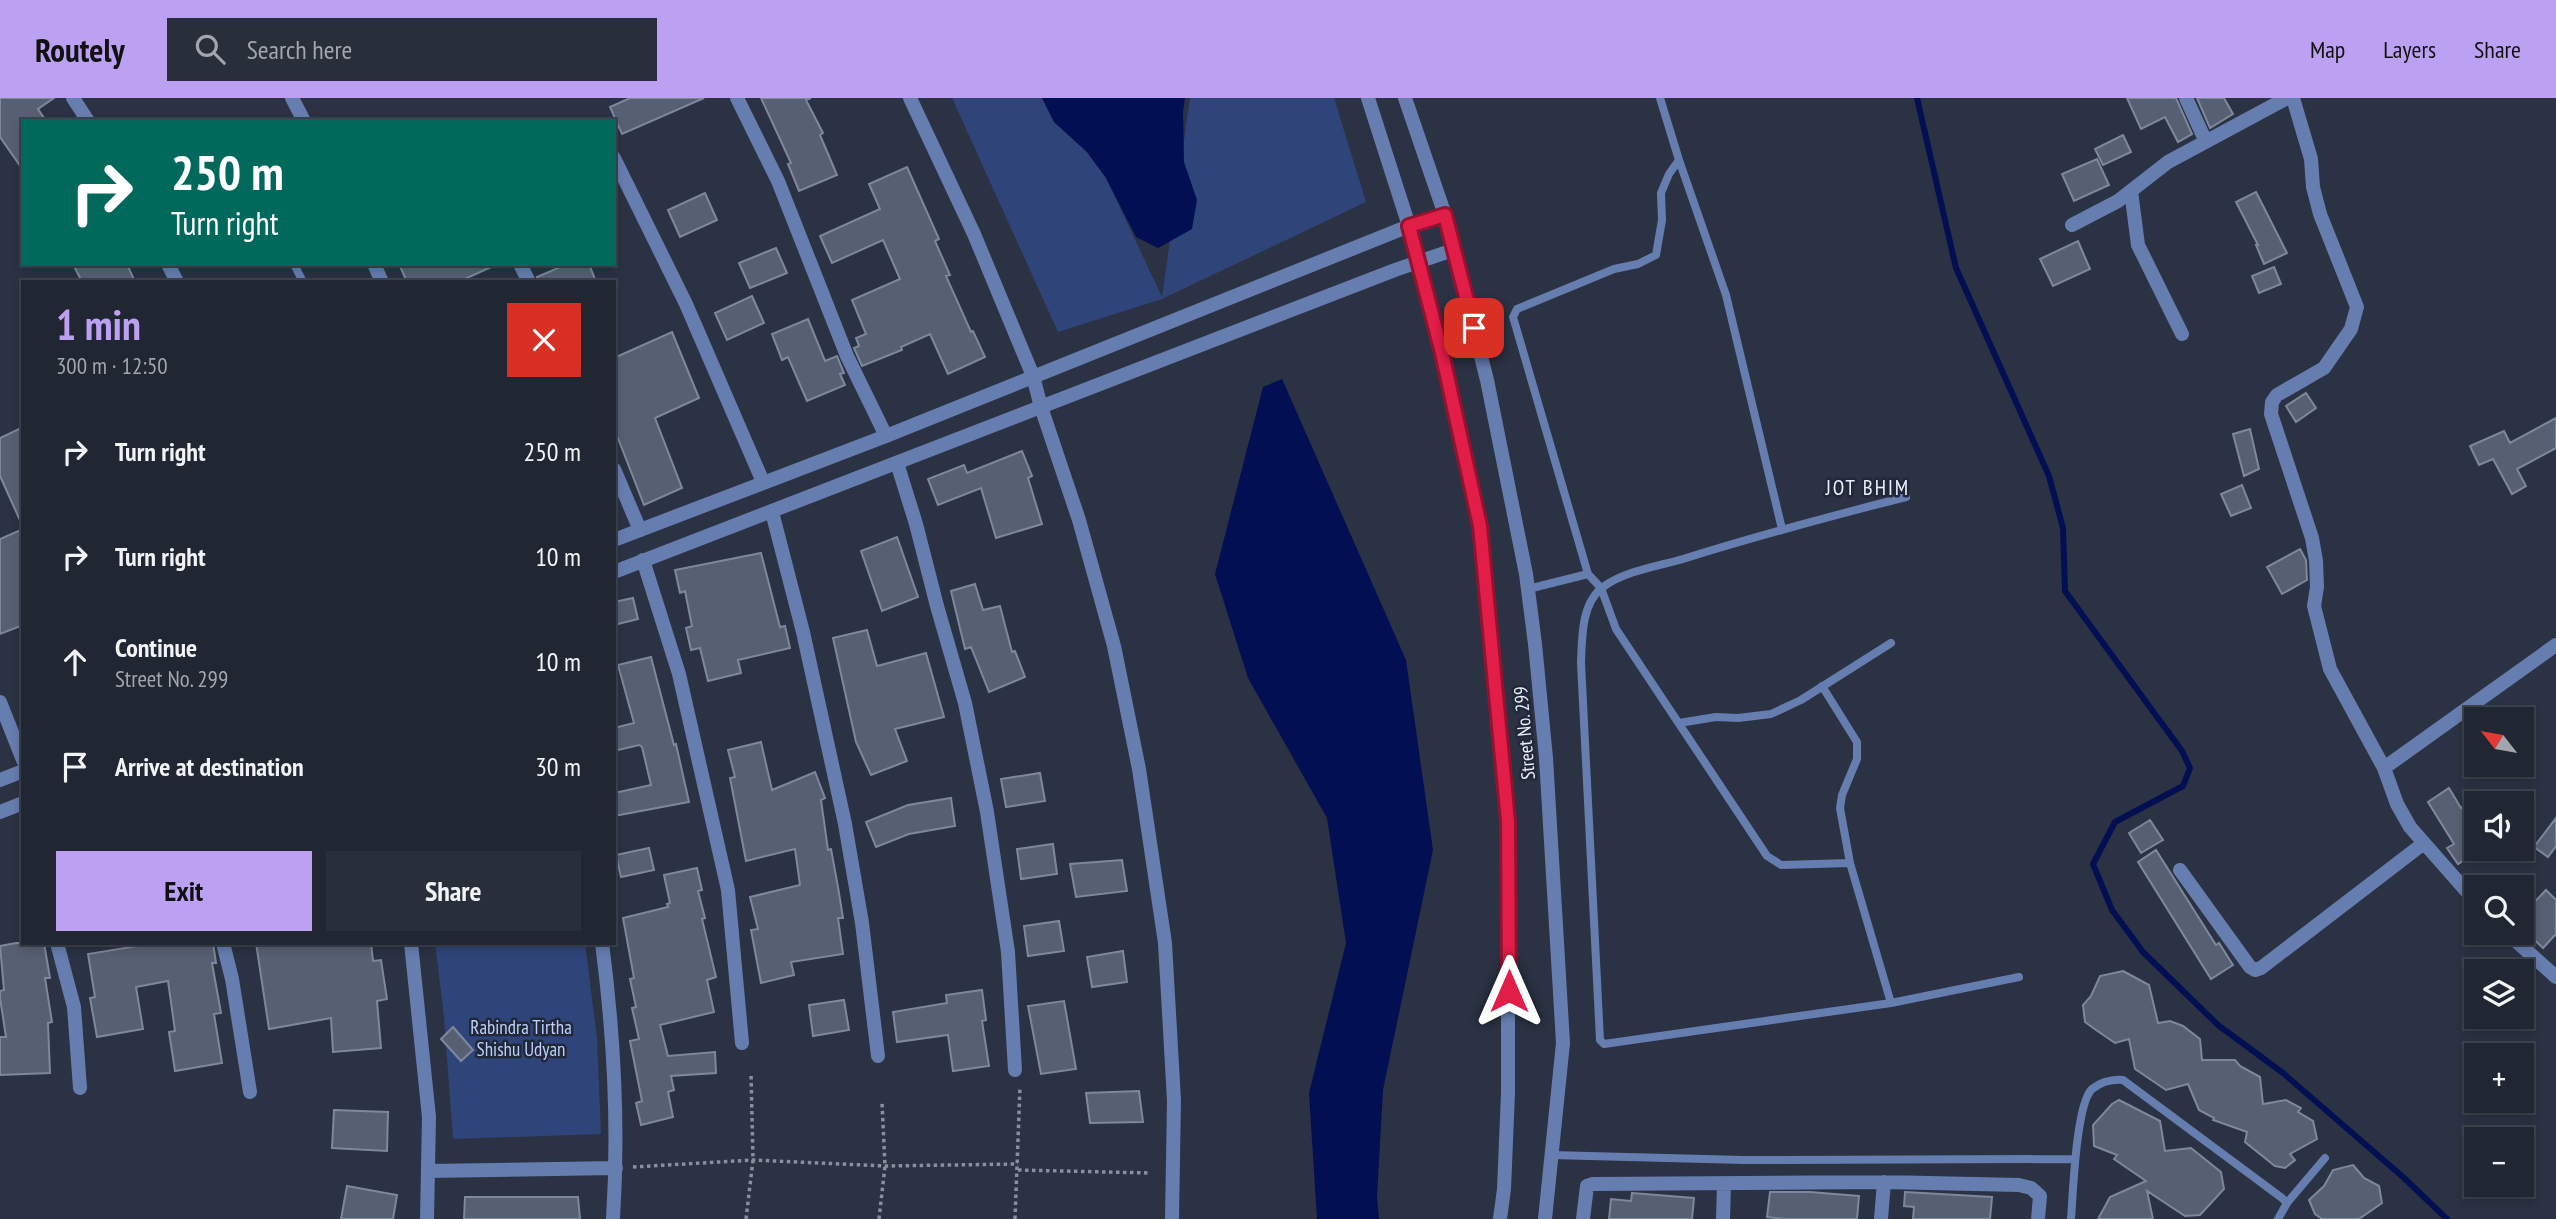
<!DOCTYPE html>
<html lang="en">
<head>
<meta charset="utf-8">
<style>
	:root { --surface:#202632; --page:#282e3a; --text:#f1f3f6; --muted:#a2a5ac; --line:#3d434d; --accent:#bca0f2 }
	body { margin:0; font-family:"PT Sans Narrow",sans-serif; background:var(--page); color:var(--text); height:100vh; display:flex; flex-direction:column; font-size:26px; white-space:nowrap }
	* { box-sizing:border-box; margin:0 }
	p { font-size:23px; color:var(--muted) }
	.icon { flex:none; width:38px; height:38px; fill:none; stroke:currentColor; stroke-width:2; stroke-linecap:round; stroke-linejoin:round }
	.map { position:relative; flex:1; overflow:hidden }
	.drawer { position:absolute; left:21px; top:182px; width:595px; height:665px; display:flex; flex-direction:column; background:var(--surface); border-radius:0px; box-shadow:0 4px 10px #0003,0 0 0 2px var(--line) }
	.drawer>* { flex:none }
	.guide { position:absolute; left:21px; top:21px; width:595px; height:147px; border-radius:0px; box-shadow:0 4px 10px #0003,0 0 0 2px var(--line); background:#00695c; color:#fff; overflow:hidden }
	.needle { width:46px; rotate:301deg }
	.fabs { position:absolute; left:2464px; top:609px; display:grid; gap:14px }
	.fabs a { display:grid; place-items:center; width:70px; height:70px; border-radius:0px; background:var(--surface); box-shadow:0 4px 10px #0003,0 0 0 2px var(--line); font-size:35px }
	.pin { position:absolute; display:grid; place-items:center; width:60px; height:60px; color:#fff; margin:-30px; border-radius:14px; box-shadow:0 4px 10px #0006 }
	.me { position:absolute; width:77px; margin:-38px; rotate:0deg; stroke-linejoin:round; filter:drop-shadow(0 0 5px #0008) }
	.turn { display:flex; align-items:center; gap:24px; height:147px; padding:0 35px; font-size:32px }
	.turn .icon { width:91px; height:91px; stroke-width:2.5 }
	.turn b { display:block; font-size:49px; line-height:60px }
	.round { display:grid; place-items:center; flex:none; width:74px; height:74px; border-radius:0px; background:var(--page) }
	.head { display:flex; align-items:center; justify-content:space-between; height:119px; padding:0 35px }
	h1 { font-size:42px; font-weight:700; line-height:52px; color:var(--accent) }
	.primary-button { display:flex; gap:14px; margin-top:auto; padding:14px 35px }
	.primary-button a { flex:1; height:80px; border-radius:0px; background:var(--accent); color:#111; font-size:28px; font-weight:700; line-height:80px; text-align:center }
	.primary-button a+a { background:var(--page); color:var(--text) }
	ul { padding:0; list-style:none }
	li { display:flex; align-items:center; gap:21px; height:105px; padding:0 35px }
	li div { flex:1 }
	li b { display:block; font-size:26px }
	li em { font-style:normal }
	header { display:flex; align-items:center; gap:42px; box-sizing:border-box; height:98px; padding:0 35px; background:var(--accent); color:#111 }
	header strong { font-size:33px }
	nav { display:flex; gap:38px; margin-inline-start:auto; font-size:24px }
	.search { width:490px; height:63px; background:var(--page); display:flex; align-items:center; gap:18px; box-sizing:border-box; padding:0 24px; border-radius:0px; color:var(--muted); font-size:26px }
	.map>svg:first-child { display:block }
	.green { fill:#2f4579 }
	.water { fill:#030f53 }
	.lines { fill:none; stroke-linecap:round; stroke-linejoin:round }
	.stream { stroke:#030f53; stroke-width:6 }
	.building { fill:#576073; stroke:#7e889c; stroke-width:2 }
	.path { stroke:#888f9d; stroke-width:3.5; stroke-dasharray:3.5 3.5; stroke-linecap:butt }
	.service { stroke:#667daf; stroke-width:8 }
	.minor { stroke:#667daf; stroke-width:14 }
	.tertiary { stroke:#667daf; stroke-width:14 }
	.route-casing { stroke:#92132f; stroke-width:18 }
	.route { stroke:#e11d48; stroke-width:12 }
	.labels { text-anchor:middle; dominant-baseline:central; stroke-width:5; stroke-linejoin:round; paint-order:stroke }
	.street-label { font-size:19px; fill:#ebf1fc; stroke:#202839 }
	.park-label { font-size:19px; fill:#bdd0f9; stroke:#202839 }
	.neighbourhood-label { font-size:21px; letter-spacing:2px; fill:#ebf1fc; stroke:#202839 }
</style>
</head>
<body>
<header>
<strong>Routely</strong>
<div class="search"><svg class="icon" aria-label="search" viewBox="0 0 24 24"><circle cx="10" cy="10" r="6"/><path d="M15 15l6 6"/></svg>Search here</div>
<nav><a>Map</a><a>Layers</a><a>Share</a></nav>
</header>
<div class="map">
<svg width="2556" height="1121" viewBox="0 0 2556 1121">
	<rect width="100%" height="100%" fill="#2a3243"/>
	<path class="green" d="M952 0H1042L1054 24 1087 54 1106 80 1162 199 1190 0H1334L1366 104 1162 201 1058 234Z
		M435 845H585L597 941 601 1036 453 1041 444 919Z"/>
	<path class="water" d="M1042 0H1185L1183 14 1184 64 1197 102 1192 131 1158 150 1136 139 1106 80 1087 54 1054 24Z
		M1282 281 1406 562 1433 752 1383 992 1377 1098 1379 1121H1317L1309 995 1346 845 1327 720 1248 580 1215 476 1263 289Z"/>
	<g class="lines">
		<path class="stream" d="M1917 0 1956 170 2049 378 2063 430 2065 493 2182 653 2190 670 2183 688 2115 724 2093 766 2112 812 2143 854 2218 927 2283 975 2403 1079 2447 1121"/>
	</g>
	<path class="building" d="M0 0H54L38 11 46 23H23V72L0 39Z
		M630 0H704L622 36 610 9Z
		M761 0H811L806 2 823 35 820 37 837 77 799 93 788 66 791 65Z
		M2127 0H2176L2192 36 2178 44 2165 19 2141 31Z
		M2197 0H2224L2233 16 2210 30Z
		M2123 37 2131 54 2103 67 2095 51Z
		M2097 61 2109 87 2074 103 2062 76Z
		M907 69 939 141 935 143 950 177 946 178 971 234 973 233 985 259 948 276 930 236 901 249 902 252 862 268 854 250 859 248 856 240 866 236 852 202 900 181 883 142 832 165 820 138 880 111 869 86Z
		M2256 94 2287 155 2264 166 2256 147H2258L2236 104Z
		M705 95 717 122 680 139 668 112Z
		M2078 143 2090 171 2053 188 2040 161Z
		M776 150 787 175 750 190 739 165Z
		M73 166H127L135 184H82Z
		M399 166H498L458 184H407Z
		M567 166H589L596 184H539L537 179Z
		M2274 169 2281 186 2259 195 2252 178Z
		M752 198 764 225 727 242 715 215Z
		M808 221 825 263 837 258 844 275 840 276 845 287 807 303 788 259 782 262 772 236Z
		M672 234 699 300 655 320 682 390 644 407 614 330V260Z
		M2306 295 2316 310 2296 324 2286 308Z
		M2556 320V350L2517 371 2526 388 2512 396 2493 361 2479 367 2470 348 2504 333 2510 345Z
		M23 329V429L0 378V340Z
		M2250 331 2259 371 2244 378 2233 336Z
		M1022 353 1032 378 1028 380 1042 426 996 440 981 390 938 407 928 381 964 367 967 375Z
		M2242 387 2251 410 2231 418 2221 396Z
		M23 431V527L0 536V441Z
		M897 439 918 499 882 513 861 453Z
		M2300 451 2306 462 2307 482 2282 496 2267 469Z
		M761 455 780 529 785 528 790 550 738 562 741 575 708 583 700 550 691 552 686 530 692 528 685 493 680 495 675 472Z
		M975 486 983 512 1000 508 1012 554 1015 553 1025 579 989 594 971 549 965 551 951 493Z
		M633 500 638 521 614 527V504Z
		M867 532 877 568 926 555 944 619 895 631 907 663 871 677 856 644 833 540Z
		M651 559 674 647 676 646 689 704 614 718V695L651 687 642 649 639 647 614 653V630L634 625 618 567Z
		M761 644 772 692 815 674 825 700 821 702 828 752 831 751 838 789 843 820H838L843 856 791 864 794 877 761 885 751 832 758 831 750 799 800 787 795 751 746 763 730 680 735 679 728 652Z
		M1040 675 1045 703 1006 709 1001 681Z
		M2449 690 2461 710 2476 698V719L2470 724 2476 733V754L2458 766 2447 750 2454 746 2428 704Z
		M951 700 955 728 909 736 876 749 866 724 908 707Z
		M2556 720V748L2548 759 2534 749Z
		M2150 722 2163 742 2141 755 2129 735Z
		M1053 746 1057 776 1021 781 1017 751Z
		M649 750 654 772 621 779 616 757Z
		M2156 752 2216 847 2219 845 2233 867 2211 881 2138 764Z
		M1122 762 1127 793 1076 799 1070 766Z
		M697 770 702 792 698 793 705 820 702 821 716 879 707 882 714 914 660 927 668 958 715 954 716 975 671 978 674 992 668 994 673 1019 641 1027 636 1005 642 1003 630 943 639 941 632 910 636 909 630 881 634 880 623 820 668 809 667 806 670 805 664 777Z
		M2546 792 2556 802V836L2543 850 2522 830V817Z
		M1059 823 1064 853 1028 858 1024 828Z
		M16 845H44L50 880H45L52 924 48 925 50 975 0 977V939H6L0 900V893L4 892 0 848Z
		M156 845H213L216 865H212L221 915 214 916 222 965 175 973 169 934 175 933 168 883 136 889 143 931 97 939 90 900 95 899 88 856Z
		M256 845H371L373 863 381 862 387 901 377 903 381 950 333 954 331 920 269 931Z
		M1123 853 1127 884 1092 889 1087 859Z
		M2123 873 2149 887 2158 925 2170 923 2183 928 2200 941 2202 962H2235L2240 968 2260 979 2263 1006 2286 1002 2301 1010 2298 1014 2313 1023 2317 1041 2290 1056 2295 1062 2285 1070 2275 1068 2245 1044 2247 1034 2213 1022 2214 1020 2199 1012 2188 986 2166 992 2135 971 2129 941 2115 945 2096 932 2085 924 2083 907 2091 898 2100 878Z
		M982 892 986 922 982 923 989 968 953 973 948 937 897 944 893 914 947 905 946 897Z
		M844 902 849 932 813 938 809 907Z
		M1064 903 1076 971 1041 976 1028 908Z
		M453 929 473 952 461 963 441 941Z
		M1139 993 1143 1024 1090 1025 1086 995Z
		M2119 1002 2160 1023 2165 1053 2191 1050 2221 1074 2224 1091 2200 1117 2185 1118 2147 1093 2153 1121H2098L2110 1099 2146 1083 2114 1061 2117 1057 2094 1048 2093 1027 2112 1006Z
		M334 1012 388 1014 387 1053 332 1050Z
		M2353 1067 2364 1080 2379 1088 2382 1105 2359 1121H2322L2315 1116 2309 1102 2324 1088 2333 1072Z
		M347 1088 397 1097 393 1121H341Z
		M1770 1094H1810L1859 1098 1857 1121H1785L1767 1119Z
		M1905 1094 1992 1099 1990 1121H1913L1914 1109 1904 1108Z
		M1632 1095 1694 1100 1692 1121H1609L1611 1101 1631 1103Z
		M465 1099H578L580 1121H464Z"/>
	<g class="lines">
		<path class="path" d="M633 1069 753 1062 885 1068 1018 1066
			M1018 1072 1150 1075
			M746 1121 753 1062 751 976
			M879 1121 885 1068 882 1004
			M1015 1121 1020 989"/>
		<path class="service" d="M1660 0 1679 62 1669 76 1661 95 1662 122 1656 157 1638 166 1614 171 1517 211 1513 219 1588 476 1601 490 1616 531 1767 758 1781 767 1850 765
			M1679 62 1726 197 1782 431
			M294 166 303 184
			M1906 399C1831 418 1757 438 1683 461 1658 468 1625 473 1603 489 1581 505 1582 541 1581 565L1600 942 1604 946 1891 905 2019 879
			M1528 491 1588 476
			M1822 588 1857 644V661L1842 697 1840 710 1850 765 1891 905
			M1679 625 1716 619 1738 620 1771 616 1801 602 1891 545
			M1551 1057 1743 1062 2075 1061
			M2287 1105 2325 1060
			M2071 1121C2073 1096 2076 1006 2092 991 2101 984 2111 981 2123 982L2282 1100 2287 1105 2278 1121"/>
		<path class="minor" d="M73 0 88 23
			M292 0 304 23
			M737 0 778 83 847 258 886 338
			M910 0 974 136 1033 278 1041 309 1079 422 1114 548 1139 671 1165 845 1174 1002 1172 1121
			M2186 0 2206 44
			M2293 0 2311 61 2313 89 2320 116 2357 209 2351 231 2324 270 2277 297 2272 304 2271 316 2312 440 2316 463 2317 489 2314 508 2330 571 2384 670 2397 706 2410 729 2476 804
			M614 60 686 206 763 384
			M2131 93 2138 147 2182 236
			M2072 127 2118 103 2168 64 2287 0
			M168 166 177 184
			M374 166 382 184
			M520 166 529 184
			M897 365 916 426 937 508 965 605 987 714 1008 854 1015 972
			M614 371 640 432
			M772 414 803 534 845 726 862 825 878 958
			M643 462 679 576 728 792 742 945
			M0 604 23 662
			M2384 670 2556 547
			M2180 772 2250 869 2255 872 2261 870 2424 745
			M2507 835 2556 879
			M57 845 74 909 80 990
			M223 845 232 881 250 994
			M411 845 429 1019 427 1121
			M602 845C614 937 619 1028 613 1121
			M428 1073 616 1070
			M1583 1121 1587 1088 1593 1086 1884 1084 2019 1087 2031 1090 2040 1098 2038 1121
			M1723 1121 1724 1086
			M1881 1121 1884 1084"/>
		<path class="tertiary" d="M1368 0 1409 128 1442 255 1480 428 1508 723V995L1504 1091 1500 1121
			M1405 0 1445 117 1487 282 1526 476 1535 546 1546 660 1563 945 1545 1121
			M614 442 886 338 1409 128 1445 117
			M614 474 1395 172 1453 152
			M0 682 23 673
			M0 714 23 705"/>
	</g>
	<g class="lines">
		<g class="route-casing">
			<path id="route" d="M1474 230 1445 117 1409 128 1442 255 1480 428 1508 723 1509 893"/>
		</g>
		<use href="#route" class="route"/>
	</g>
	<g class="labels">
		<g class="street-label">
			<text transform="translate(1524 635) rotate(-95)">Street No. 299</text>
		</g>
		<g class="park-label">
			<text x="521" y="929">Rabindra Tirtha<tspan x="521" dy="22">Shishu Udyan</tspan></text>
		</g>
		<g class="neighbourhood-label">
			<text x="1868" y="389">JOT BHIM</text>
		</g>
	</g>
</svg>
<div class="fabs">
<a><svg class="needle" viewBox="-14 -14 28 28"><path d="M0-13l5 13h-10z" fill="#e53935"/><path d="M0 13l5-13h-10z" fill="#a2a5ac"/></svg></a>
<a><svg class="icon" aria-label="sound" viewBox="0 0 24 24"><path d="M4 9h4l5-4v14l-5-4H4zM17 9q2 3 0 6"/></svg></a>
<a><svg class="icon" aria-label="search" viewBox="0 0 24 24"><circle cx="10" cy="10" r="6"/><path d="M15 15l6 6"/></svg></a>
<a><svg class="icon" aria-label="layers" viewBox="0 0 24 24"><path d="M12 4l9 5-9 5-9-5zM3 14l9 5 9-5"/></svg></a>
<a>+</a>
<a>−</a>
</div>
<div class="pin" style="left:1474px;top:230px;background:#d93025"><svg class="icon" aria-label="arrive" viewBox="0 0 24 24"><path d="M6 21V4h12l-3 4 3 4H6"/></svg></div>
<svg class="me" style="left:1509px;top:893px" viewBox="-20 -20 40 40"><path d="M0-17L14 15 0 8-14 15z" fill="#e11d48" stroke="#fff" stroke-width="4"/></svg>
<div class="guide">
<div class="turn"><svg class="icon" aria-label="right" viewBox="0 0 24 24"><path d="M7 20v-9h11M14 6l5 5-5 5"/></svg><div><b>250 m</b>Turn right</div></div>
</div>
<section class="drawer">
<div class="head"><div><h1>1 min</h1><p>300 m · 12:50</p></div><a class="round" style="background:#d93025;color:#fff"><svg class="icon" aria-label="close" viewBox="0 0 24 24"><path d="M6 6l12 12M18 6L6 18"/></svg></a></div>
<ul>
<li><svg class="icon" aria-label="right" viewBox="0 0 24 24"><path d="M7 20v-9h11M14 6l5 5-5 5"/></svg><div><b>Turn right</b></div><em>250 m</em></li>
<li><svg class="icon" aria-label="right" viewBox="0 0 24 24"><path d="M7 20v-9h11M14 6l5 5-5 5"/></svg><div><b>Turn right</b></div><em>10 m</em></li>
<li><svg class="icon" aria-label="ahead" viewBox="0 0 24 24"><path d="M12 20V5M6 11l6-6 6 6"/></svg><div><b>Continue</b><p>Street No. 299</p></div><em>10 m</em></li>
<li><svg class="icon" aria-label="arrive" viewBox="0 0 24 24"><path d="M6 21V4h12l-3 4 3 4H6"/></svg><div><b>Arrive at destination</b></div><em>30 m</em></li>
</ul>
<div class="primary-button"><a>Exit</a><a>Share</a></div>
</section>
</div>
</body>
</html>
